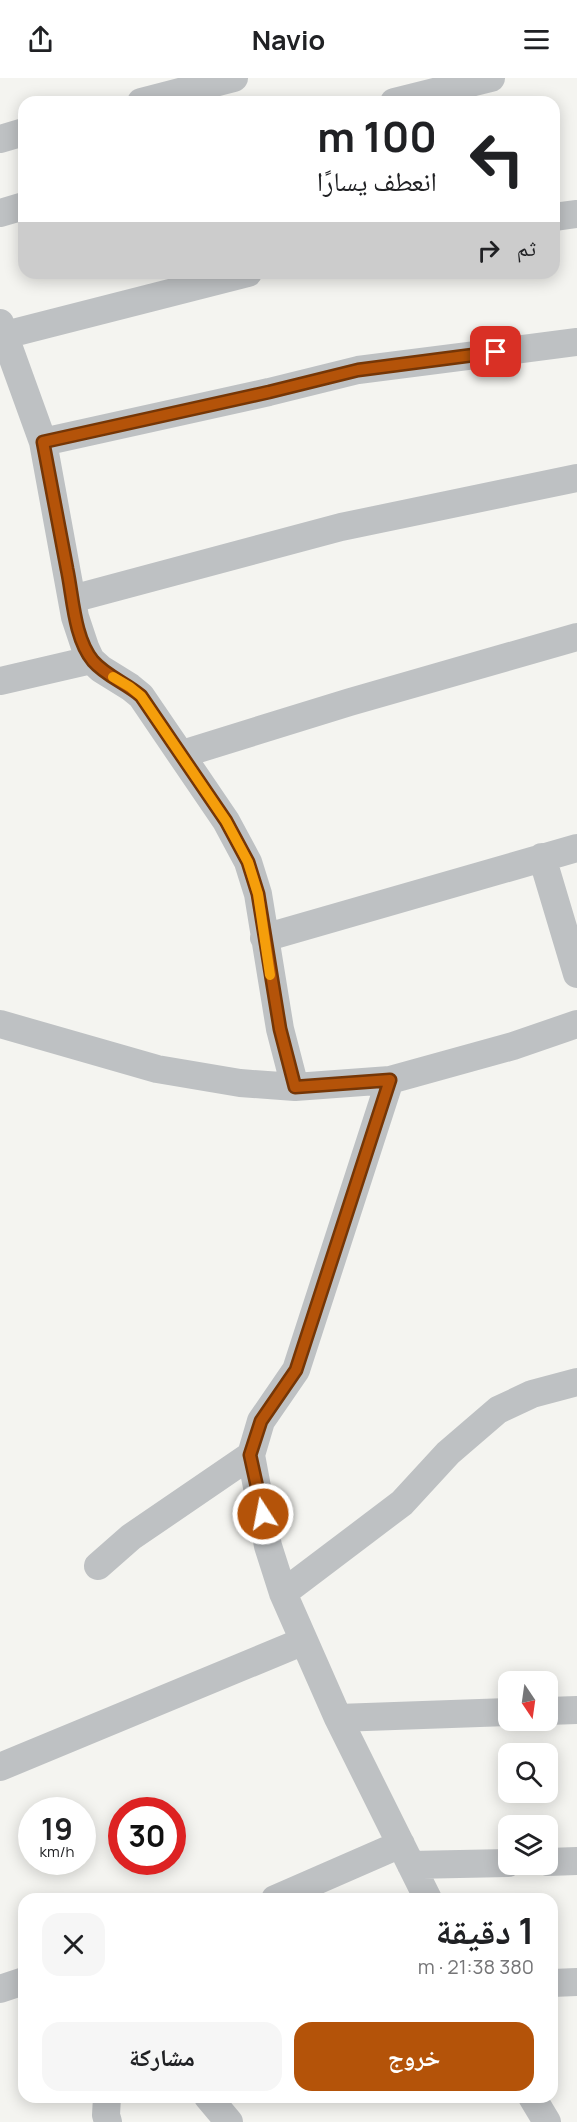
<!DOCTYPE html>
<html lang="ar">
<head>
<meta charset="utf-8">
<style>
	:root { --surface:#fff; --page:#f6f6f6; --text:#202124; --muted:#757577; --accent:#b45309 }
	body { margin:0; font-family:Manrope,"Noto Naskh Arabic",sans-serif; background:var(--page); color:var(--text); direction:rtl; height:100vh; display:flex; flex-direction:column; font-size:22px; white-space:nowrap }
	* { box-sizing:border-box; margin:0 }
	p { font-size:20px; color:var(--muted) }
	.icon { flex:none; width:33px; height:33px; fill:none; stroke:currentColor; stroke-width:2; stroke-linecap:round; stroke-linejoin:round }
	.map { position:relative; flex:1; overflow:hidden; direction:ltr }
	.details { position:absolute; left:18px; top:1815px; width:540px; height:210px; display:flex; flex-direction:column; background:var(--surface); border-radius:18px; box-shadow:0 3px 15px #0003; direction:rtl }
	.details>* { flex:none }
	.top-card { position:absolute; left:18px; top:18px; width:542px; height:183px; border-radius:18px; box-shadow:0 3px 15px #0003; direction:rtl; background:#fff; color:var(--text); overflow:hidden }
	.needle { width:39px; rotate:167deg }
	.fabs { position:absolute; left:498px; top:1593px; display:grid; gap:12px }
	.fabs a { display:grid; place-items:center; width:60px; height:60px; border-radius:12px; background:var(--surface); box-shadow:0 3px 15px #0003; font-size:30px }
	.speed { position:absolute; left:18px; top:1719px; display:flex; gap:12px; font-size:30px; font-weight:700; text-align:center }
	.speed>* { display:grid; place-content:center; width:78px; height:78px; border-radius:50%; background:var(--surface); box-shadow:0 3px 15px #0003; line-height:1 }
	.speed small { font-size:15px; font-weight:400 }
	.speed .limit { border:9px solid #d22; background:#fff; color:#111 }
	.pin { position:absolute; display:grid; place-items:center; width:51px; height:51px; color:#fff; margin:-26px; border-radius:12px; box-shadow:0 3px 9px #0006 }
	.me { position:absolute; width:66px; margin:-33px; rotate:349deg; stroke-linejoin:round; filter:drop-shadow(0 0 4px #0008) }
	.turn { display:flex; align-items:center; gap:21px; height:126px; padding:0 24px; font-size:27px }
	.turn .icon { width:78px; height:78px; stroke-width:2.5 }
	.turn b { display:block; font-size:42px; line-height:51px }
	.then { display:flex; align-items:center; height:57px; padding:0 24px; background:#0003; gap:12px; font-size:22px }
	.round { display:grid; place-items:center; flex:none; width:63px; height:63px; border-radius:18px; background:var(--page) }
	.summary { display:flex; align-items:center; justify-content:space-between; height:102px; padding:0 24px }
	h1 { font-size:36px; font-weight:700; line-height:45px }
	.button { display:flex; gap:12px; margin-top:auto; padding:12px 24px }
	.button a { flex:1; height:69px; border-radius:18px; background:var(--accent); color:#fff; font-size:24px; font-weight:700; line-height:69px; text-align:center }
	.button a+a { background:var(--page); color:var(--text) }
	header { display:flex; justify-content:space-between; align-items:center; height:78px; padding:0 24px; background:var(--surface); font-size:27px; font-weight:700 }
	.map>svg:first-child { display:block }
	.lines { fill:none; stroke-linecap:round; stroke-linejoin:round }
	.minor { stroke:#bec1c3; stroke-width:28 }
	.route-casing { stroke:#753606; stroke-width:15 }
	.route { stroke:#b45309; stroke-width:10 }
	.slow { stroke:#f59e0b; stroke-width:10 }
</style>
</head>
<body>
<header><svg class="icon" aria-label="menu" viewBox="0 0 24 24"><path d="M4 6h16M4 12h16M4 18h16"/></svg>Navio<svg class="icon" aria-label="share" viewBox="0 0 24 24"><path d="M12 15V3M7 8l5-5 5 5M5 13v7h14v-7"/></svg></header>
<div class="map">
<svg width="577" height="2044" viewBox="0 0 577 2044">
	<rect width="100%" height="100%" fill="#f4f4f0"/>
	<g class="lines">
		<path class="minor" d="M141 24 234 0
			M394 24 491 0
			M0 61 24 54
			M0 135 24 128
			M554 139 577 136
			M0 245 43 364 75 539 85 569 91 582 101 591 130 609 141 618 226 743 248 784 258 816 280 951 295 1009
			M5 257 248 195
			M43 364 269 314 358 292 577 264
			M72 521 341 449 577 400
			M0 603 91 582
			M182 676 350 624 577 559
			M542 779 577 896
			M264 860 577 770
			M0 946 157 991 240 1005 295 1009 390 1002 513 968 577 946
			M390 1002 296 1292 261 1343 251 1377 268 1468 283 1515 338 1640 428 1821
			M98 1488 131 1459 251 1377
			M283 1515 402 1425 448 1375 498 1332 532 1316 577 1304
			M548 1633 577 1632
			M338 1640 508 1634
			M0 1689 304 1563
			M548 1784 577 1783
			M411 1787 508 1785
			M275 1821 401 1766
			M552 1905 577 1904
			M0 1911 24 1903
			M107 2019 106 2037 108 2044
			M208 2019 229 2044
			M532 2019 547 2044"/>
	</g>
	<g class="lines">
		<g class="route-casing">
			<path id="route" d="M263 1436 250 1377 261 1343 296 1292 390 1002 295 1009 280 951 258 816 248 784 226 743 141 618C126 605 106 598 93 583 74 560 73 519 67 491 59 448 51 406 43 364L269 314 358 292 496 274"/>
		</g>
		<use href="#route" class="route"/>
		<path class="slow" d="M113 599 130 609 141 618 226 743 248 784 258 816 270 897"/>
	</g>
</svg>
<div class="fabs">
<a><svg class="needle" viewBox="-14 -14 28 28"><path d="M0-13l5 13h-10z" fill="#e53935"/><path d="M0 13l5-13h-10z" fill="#757577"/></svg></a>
<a><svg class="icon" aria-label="search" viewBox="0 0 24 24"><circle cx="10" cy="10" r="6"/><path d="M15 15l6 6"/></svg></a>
<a><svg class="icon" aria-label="layers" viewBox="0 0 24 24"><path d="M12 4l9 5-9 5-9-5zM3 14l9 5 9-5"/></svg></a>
</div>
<div class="speed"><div>19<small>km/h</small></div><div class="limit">30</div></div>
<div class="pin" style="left:496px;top:274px;background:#d93025"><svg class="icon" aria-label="arrive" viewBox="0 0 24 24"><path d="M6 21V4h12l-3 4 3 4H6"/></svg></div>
<svg class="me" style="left:263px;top:1436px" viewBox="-20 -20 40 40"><circle r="17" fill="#b45309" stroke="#fff" stroke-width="3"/><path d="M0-11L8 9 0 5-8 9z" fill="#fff"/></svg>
<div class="top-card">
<div class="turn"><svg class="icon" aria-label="left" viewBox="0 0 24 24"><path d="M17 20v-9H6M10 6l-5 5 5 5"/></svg><div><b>100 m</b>انعطف يسارًا</div></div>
<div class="then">ثم<svg class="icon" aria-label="right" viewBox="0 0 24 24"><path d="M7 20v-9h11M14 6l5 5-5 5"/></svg></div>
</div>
<section class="details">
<div class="summary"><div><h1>1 دقيقة</h1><p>380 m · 21:38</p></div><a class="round"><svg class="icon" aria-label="close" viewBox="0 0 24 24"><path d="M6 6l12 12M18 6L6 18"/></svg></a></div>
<div class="button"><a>خروج</a><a>مشاركة</a></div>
</section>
</div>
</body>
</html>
